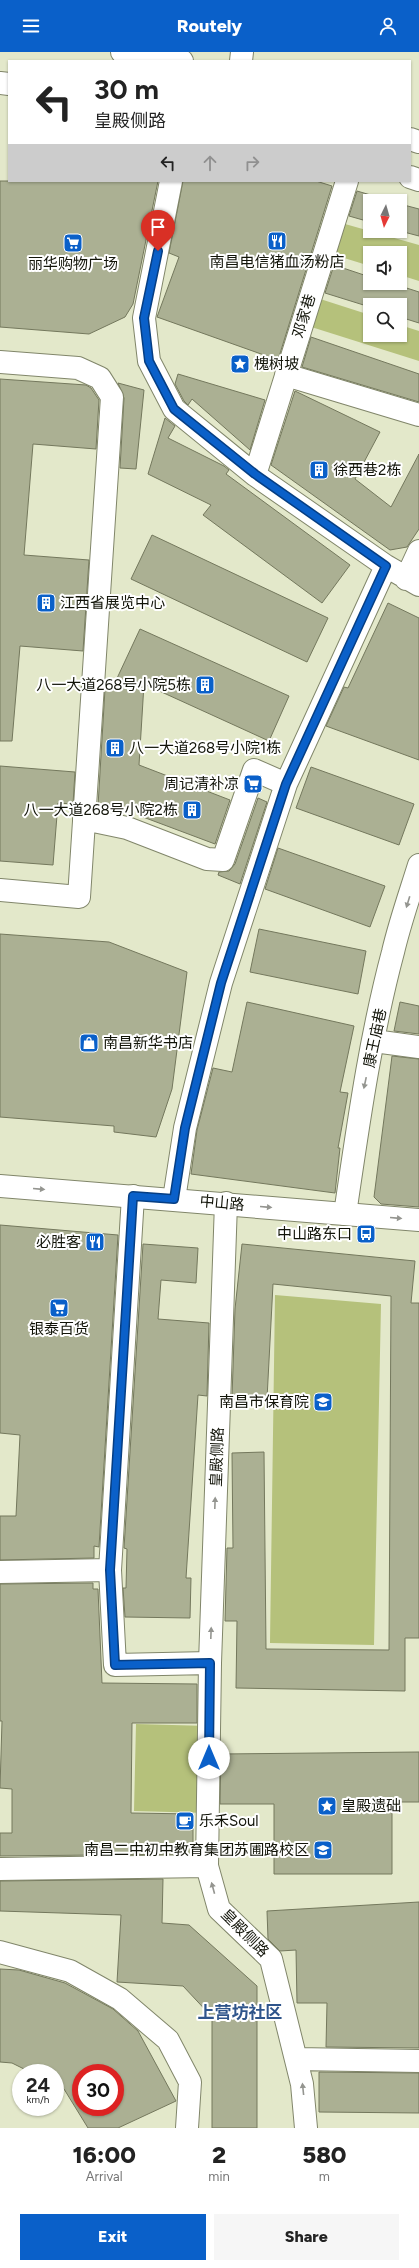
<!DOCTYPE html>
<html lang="en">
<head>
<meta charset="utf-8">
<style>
	:root { --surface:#fff; --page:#f6f6f6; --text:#222; --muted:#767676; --accent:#0a60c9 }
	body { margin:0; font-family:Figtree,"Noto Sans SC",sans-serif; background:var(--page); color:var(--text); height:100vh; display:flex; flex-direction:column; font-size:15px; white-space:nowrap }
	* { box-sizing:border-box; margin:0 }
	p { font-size:13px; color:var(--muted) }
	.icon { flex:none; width:22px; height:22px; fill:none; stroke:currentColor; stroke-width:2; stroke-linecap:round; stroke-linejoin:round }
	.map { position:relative; height:2076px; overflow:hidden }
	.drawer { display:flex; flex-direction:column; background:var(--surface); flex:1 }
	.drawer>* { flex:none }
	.guide { position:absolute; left:8px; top:8px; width:403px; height:122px; border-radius:0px; box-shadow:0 1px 3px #0004; background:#fff; color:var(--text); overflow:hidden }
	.needle { width:26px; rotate:185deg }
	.controls { position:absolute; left:363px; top:142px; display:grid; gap:8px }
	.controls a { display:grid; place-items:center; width:44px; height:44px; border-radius:0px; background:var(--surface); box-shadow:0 1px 3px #0004; font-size:20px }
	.speed { position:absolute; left:12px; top:2012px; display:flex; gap:8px; font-size:20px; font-weight:700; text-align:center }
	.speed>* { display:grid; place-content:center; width:52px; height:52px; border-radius:50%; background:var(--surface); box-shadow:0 1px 3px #0004; line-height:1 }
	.speed small { font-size:10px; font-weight:400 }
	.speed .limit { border:6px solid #d22; background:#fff; color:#111 }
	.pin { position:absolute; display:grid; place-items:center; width:34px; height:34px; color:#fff; margin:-41px -17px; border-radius:50% 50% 50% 0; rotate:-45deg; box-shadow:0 0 4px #0007 }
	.pin .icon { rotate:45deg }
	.me { position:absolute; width:44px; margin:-22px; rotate:0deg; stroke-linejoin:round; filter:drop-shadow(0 0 3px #0008) }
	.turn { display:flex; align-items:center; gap:14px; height:84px; padding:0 20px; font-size:18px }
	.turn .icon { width:52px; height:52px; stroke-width:2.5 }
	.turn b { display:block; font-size:28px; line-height:34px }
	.lanes { display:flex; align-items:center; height:38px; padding:0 20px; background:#0003; justify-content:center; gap:20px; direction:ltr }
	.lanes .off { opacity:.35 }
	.eta { display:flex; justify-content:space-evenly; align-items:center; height:68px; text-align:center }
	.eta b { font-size:24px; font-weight:800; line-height:28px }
	.primary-button { display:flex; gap:8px; margin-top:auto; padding:8px 20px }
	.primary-button a { flex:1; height:46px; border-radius:0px; background:var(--accent); color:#fff; font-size:16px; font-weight:800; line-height:46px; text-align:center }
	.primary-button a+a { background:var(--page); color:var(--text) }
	header { display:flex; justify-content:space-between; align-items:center; height:52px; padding:0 20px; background:var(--accent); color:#fff; font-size:18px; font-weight:800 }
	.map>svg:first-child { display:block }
	.green { fill:#b5c17b }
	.building { fill:#abb093; stroke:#74785d; fill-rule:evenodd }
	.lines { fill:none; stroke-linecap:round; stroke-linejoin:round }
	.minor-casing { stroke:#81866a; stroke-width:24 }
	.major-casing { stroke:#81866a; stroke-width:24 }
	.minor { stroke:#fff; stroke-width:22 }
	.major { stroke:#fff; stroke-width:22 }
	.oneway { fill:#949590 }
	.route-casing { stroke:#063e83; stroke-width:10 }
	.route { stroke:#0a60c9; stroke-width:7 }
	.labels { text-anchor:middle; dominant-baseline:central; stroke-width:4; stroke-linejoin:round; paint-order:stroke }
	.poi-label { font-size:15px; fill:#121409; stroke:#fff; text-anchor:start }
	.street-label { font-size:15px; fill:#121409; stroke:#fff }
	.quarter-label { font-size:17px; font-weight:bold; fill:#2f558b; stroke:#fff }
</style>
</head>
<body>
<header><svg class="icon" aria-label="menu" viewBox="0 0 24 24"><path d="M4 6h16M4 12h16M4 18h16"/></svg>Routely<svg class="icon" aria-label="person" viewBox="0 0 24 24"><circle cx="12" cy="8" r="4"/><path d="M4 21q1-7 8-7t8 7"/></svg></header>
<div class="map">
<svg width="419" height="2076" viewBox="0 0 419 2076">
	<rect width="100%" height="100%" fill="#e3e8ca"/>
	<path class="green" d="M338 170 419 193V229L400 223V201H370V214L328 201Z
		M314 245 370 263V283H400V273L419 279V309L305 273Z
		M275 1243 381 1252 374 1593 270 1591Z
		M136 1672 208 1674 206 1761 134 1759Z"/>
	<path class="building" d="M0 129H158L133 252 125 265 89 282 0 275Z
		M183 129H316L332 134 278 308 157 265 179 205 169 201Z
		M357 139 391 149H370V170L349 164Z
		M400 152 419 157V184L400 179Z
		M334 213 370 225V231H391L419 240V271L400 265V253H370V255L325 241Z
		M311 285 419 322V350L302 315Z
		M178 322 265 348 250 398 192 347 188 353 184 349 175 332Z
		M0 327 86 333 91 336 99 348 96 397 33 392 24 503 89 508 83 599 20 594 12 689H0Z
		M118 331 144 338 136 417 120 416 124 346Z
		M295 339 380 380 355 427 391 455 419 402V477L407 495 390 498 271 413Z
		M165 366 175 374 168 386 224 414 229 418 226 422 350 513 322 551 203 463 211 453 148 422Z
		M152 483 328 566 307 610 131 527Z
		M388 551 419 566V708L326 674 344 635 348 636Z
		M140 577 289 644 269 689 144 632 139 713 230 748 215 792 143 765 146 757 98 754 105 637H112Z
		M0 714 75 720 73 752 58 751 53 813 0 809Z
		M311 715 414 752 399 793 296 756Z
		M258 746 267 750 240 832 218 823 219 820 229 819 235 812Z
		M278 796 385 834 370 875 265 837Z
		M259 877 366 899 358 942 250 920Z
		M0 882 109 890 187 920 172 1037 156 1085 114 1080V1074L0 1065Z
		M247 950 354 974 340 1040 348 1041 338 1096H340L335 1141 191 1122 197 1078 213 1016 232 1020Z
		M400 950 419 954V982L394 979Z
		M392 1004 419 1007V1155L381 1152 374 1145Z
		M0 1173 118 1183 99 1495 94 1494V1506L0 1508V1464H16L20 1383 0 1381Z
		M143 1192 198 1196 196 1231 161 1228 158 1267 209 1271 207 1344 198 1343 186 1526H191L190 1566 125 1565 123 1536H126L127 1497 124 1496Z
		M242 1192 415 1209 411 1251H419V1586H405V1639L236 1636 237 1569H225L227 1496H233L232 1401 264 1400 266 1597 389 1598 391 1244 273 1232 267 1347 232 1345 235 1257Z
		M93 1531V1537H98L102 1631 197 1632V1671H132L131 1761 193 1762V1802L0 1804V1781H12V1737L0 1736 2 1669H0V1532Z
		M419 1700V1750H392V1822H274V1752H220L221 1702Z
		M163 1827 162 1871 189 1873 257 1934V2076H212V1965L183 1934 117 1930 121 1863 0 1859V1829Z
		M419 1850V1996L326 1995 327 1951H297L296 1898 280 1899 268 1887 267 1859Z
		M0 1917 19 1918 65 1931 113 1957 138 1979 176 2049 118 2076H88L64 2037 55 2032V2021H32L12 2011 0 2010ZM81 2021H115V2055H81Z
		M319 2020 419 2021V2061L319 2060Z"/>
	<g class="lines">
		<g class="minor-casing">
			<path id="minor" d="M241 9 242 0
				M171 129 144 266 149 309 174 357 255 423 386 514 419 533
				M0 310 78 316 100 326 112 345 79 845 0 838
				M286 323 419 363
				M255 423 347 129
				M406 527 419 499
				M84 767 127 776 207 807 223 808 254 718 286 732
				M374 989 419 995
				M133 1144 110 1518 115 1613 210 1611
				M174 1147 185 1076 221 931 286 732 386 514
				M226 1151 210 1611 207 1814 219 1857 271 1907 302 2032 306 2076
				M345 1162C358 1074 370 986 393 900 400 870 410 842 419 813
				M0 1520 110 1518
				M0 1817 207 1814
				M0 1900 70 1919 120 1947 168 1988 190 2030 187 2076
				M296 2007 419 2009"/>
		</g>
		<g class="major-casing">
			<path id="major" d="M122 0 182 9
				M0 31 9 32
				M410 87 419 90
				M410 125 419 128
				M0 1134 419 1168"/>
		</g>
		<use href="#minor" class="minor"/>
		<use href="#major" class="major"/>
	</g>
	<defs><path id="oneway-solid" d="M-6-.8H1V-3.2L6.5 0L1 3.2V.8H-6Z"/></defs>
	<g class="oneway">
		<use href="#oneway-solid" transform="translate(408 850) rotate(107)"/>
		<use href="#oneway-solid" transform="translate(365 1031) rotate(102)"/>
		<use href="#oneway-solid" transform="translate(39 1137) rotate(5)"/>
		<use href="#oneway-solid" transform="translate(266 1155) rotate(5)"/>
		<use href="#oneway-solid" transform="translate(396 1166) rotate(5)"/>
		<use href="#oneway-solid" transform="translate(215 1451) rotate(-88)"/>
		<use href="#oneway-solid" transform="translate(211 1581) rotate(-88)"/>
		<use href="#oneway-solid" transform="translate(213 1836) rotate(-105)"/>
		<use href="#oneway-solid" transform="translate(303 2037) rotate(-96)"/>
	</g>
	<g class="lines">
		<g class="route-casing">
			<path id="route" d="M158 199 144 266 149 309 174 357 255 422 386 514 286 732 221 931 185 1076 174 1147 133 1144 110 1518 115 1613 210 1611 209 1706"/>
		</g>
		<use href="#route" class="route"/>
	</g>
	<defs>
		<g id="restaurant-square" transform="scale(1)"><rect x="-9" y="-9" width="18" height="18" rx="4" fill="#0a60c9" stroke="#fff"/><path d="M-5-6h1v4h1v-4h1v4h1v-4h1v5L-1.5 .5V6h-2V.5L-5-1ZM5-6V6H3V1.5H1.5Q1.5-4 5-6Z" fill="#fff"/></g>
		<g id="supermarket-square" transform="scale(1)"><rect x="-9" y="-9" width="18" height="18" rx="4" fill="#0a60c9" stroke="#fff"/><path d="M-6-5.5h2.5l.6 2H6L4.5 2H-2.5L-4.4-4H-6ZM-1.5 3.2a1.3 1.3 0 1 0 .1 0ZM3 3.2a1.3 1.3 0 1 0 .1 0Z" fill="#fff"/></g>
		<g id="sight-square" transform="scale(1)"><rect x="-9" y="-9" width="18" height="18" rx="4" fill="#0a60c9" stroke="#fff"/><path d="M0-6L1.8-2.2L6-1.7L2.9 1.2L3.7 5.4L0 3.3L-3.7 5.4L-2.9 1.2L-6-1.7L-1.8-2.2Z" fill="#fff"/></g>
		<g id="building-square" transform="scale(1)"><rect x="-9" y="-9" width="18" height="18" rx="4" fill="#0a60c9" stroke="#fff"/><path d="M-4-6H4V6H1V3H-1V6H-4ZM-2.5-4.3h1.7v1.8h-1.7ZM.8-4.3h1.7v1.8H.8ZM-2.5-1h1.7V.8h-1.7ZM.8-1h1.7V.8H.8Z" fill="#fff"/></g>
		<g id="shop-square" transform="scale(1)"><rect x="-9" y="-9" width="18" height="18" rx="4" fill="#0a60c9" stroke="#fff"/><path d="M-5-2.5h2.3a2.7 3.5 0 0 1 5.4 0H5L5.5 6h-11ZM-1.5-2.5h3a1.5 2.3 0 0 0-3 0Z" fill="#fff"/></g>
		<g id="bus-square" transform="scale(1)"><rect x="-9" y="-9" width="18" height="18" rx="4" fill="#0a60c9" stroke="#fff"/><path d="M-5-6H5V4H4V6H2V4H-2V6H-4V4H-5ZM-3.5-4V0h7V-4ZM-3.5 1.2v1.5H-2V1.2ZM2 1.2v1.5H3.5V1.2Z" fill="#fff"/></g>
		<g id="school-square" transform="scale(1)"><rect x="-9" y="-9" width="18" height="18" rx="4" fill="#0a60c9" stroke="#fff"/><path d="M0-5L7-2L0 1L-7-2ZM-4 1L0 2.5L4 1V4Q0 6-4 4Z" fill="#fff"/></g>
		<g id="cafe-square" transform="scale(1)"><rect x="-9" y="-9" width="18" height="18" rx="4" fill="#0a60c9" stroke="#fff"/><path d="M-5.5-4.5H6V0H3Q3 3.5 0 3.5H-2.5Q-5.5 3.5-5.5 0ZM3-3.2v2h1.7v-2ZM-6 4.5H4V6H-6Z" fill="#fff"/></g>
	</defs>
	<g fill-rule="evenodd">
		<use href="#restaurant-square" x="277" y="189"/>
		<use href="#supermarket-square" x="73" y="191"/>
		<use href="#sight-square" x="240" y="312"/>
		<use href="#building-square" x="319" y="418"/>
		<use href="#building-square" x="46" y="551"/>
		<use href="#building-square" x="205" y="633"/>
		<use href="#building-square" x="115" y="696"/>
		<use href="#supermarket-square" x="253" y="732"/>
		<use href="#building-square" x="192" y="758"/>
		<use href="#shop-square" x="89" y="991"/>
		<use href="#bus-square" x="366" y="1182"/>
		<use href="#restaurant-square" x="95" y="1190"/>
		<use href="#supermarket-square" x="59" y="1256"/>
		<use href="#school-square" x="323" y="1350"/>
		<use href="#sight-square" x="327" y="1754"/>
		<use href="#cafe-square" x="185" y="1769"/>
		<use href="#school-square" x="323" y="1798"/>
	</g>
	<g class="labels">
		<g class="poi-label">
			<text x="277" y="210" text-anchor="middle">南昌电信猪血汤粉店</text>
			<text x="73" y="212" text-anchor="middle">丽华购物广场</text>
			<text x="254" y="312">槐树坡</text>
			<text x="333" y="418">徐西巷2栋</text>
			<text x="60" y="551">江西省展览中心</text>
			<text x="191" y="633" text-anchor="end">八一大道268号小院5栋</text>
			<text x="129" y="696">八一大道268号小院1栋</text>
			<text x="239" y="732" text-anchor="end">周记清补凉</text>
			<text x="178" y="758" text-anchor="end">八一大道268号小院2栋</text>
			<text x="103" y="991">南昌新华书店</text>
			<text x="352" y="1182" text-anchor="end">中山路东口</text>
			<text x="81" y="1190" text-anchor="end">必胜客</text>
			<text x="59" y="1277" text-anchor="middle">银泰百货</text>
			<text x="309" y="1350" text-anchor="end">南昌市保育院</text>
			<text x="341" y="1754">皇殿遗础</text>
			<text x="199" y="1769">乐禾Soul</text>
			<text x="309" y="1798" text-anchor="end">南昌二中初中教育集团苏圃路校区</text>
		</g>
		<g class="street-label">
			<text transform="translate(304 264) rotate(-73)">邓家巷</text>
			<text transform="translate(375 986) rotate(-78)">康王庙巷</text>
			<text transform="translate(222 1151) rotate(5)">中山路</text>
			<text transform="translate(217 1405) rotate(-88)">皇殿侧路</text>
			<text transform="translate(245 1881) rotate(45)">皇殿侧路</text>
		</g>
		<g class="quarter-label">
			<text x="240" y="1960">上营坊社区</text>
		</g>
	</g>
</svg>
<div class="controls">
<a><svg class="needle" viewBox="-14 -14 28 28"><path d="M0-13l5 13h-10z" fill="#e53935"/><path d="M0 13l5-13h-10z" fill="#767676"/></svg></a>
<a><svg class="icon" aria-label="sound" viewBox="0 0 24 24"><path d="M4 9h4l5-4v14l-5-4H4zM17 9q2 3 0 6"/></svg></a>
<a><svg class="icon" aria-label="search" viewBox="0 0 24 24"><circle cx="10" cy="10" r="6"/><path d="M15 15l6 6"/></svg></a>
</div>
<div class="speed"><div>24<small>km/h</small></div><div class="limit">30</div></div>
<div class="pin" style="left:158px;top:199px;background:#d93025"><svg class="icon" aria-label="arrive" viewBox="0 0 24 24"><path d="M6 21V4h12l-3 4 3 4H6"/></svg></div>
<svg class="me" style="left:209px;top:1706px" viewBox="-20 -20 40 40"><circle r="19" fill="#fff"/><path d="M0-13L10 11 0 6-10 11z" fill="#0a60c9"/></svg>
<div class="guide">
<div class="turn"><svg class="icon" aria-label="left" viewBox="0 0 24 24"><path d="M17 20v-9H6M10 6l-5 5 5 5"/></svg><div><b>30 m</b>皇殿侧路</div></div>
<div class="lanes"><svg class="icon" aria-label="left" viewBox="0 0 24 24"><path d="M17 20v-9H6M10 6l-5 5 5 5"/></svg><svg class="icon off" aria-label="ahead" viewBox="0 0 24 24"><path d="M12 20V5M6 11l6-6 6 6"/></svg><svg class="icon off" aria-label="right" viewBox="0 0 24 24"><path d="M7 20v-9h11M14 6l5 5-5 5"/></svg></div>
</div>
</div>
<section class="drawer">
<div class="eta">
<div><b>16:00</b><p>Arrival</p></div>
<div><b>2</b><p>min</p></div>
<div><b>580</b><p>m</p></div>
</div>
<div class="primary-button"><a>Exit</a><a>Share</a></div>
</section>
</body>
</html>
